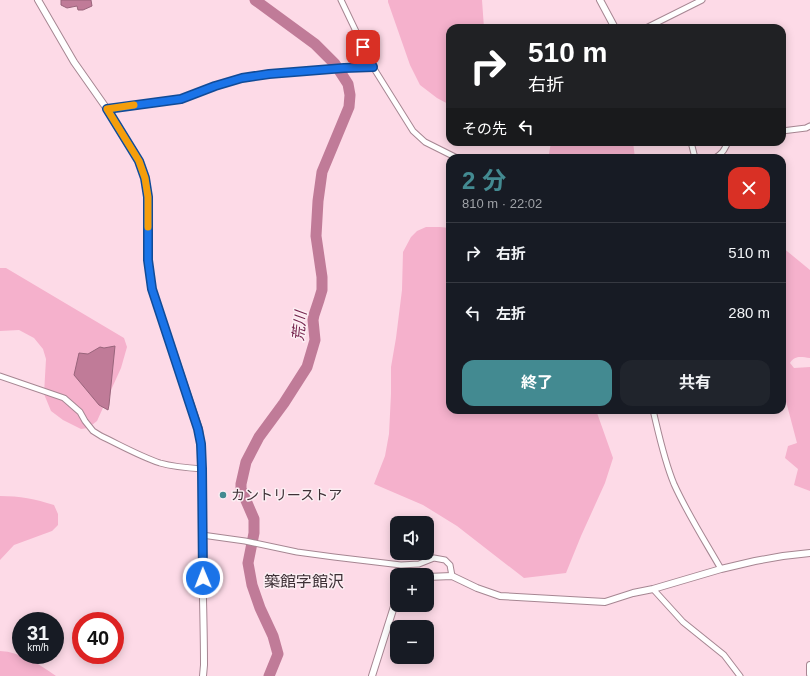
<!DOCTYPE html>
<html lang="ja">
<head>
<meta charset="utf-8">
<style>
	:root { --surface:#171b24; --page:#20242c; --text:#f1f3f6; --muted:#9ea1a6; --line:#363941; --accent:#438a91 }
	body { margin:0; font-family:Helvetica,"Noto Sans JP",sans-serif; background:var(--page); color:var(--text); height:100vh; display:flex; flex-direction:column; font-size:15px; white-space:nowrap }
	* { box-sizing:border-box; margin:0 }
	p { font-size:13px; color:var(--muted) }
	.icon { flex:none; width:22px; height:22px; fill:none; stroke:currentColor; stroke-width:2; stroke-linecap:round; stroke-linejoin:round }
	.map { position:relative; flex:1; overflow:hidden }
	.sheet { position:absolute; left:446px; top:154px; width:340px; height:260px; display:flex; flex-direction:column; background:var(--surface); border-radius:12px; box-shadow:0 2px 10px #0003 }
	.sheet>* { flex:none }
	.banner { position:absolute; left:446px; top:24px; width:340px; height:122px; border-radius:12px; box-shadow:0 2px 10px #0003; background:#202124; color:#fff; overflow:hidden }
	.buttons { position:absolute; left:390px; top:516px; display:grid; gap:8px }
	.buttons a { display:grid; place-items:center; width:44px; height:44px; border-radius:8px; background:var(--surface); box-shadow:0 2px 10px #0003; font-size:20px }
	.speed { position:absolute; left:12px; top:612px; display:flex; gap:8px; font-size:20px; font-weight:700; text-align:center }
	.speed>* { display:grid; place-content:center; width:52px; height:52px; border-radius:50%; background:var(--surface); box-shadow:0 2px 10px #0003; line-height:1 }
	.speed small { font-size:10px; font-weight:400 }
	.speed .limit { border:6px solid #d22; background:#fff; color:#111 }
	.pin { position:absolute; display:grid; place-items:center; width:34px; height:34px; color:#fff; margin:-17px; border-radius:8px; box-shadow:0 2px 6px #0006 }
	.me { position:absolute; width:44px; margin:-22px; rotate:359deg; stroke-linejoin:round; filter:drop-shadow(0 0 3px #0008) }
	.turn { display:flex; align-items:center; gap:14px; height:84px; padding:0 16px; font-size:18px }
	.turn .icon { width:52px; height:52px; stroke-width:2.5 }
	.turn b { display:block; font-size:28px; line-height:34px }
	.then { display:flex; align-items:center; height:38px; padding:0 16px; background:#0003; gap:8px; font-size:15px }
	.round { display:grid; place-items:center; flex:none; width:42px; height:42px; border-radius:12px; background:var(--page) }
	.summary { display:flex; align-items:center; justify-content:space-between; height:68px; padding:0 16px }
	h1 { font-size:24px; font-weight:700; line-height:30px; color:var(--accent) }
	.primary-button { display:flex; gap:8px; margin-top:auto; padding:8px 16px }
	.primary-button a { flex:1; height:46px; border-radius:12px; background:var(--accent); color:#fff; font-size:16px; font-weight:700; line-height:46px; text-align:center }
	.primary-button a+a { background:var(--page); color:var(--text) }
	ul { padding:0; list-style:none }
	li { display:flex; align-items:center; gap:12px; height:60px; padding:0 16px; border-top:1px solid var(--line) }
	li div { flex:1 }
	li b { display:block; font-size:15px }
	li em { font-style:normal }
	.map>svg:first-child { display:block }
	.green { fill:#f5b1cc }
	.water { fill:#c07b98; stroke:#99647b }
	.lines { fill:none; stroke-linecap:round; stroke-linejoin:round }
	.river { stroke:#c07b98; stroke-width:11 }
	.minor-casing { stroke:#a68692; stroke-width:7 }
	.tertiary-casing { stroke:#a68692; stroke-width:8 }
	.minor { stroke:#fff; stroke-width:5 }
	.tertiary { stroke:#fff; stroke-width:6 }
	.route-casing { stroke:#114b97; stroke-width:10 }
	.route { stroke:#1a73e8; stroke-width:7 }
	.slow { stroke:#f59e0b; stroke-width:7 }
	.poi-dot { fill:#438a91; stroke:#fceef3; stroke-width:1.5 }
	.labels { text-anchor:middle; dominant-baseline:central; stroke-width:3; stroke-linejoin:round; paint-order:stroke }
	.poi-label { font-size:14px; fill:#3e3036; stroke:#fceef3; text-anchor:start }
	.water-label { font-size:15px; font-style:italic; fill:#721f49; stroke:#fceef3 }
	.quarter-label { font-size:16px; fill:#3e3036; stroke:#fceef3 }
</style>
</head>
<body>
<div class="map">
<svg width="810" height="676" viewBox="0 0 810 676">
	<rect width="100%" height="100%" fill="#fddae7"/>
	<path class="green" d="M388 0H482L484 28H450V105L437 98 420 85 410 65 388 2Z
		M551 142H633L635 158H548L549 154Z
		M426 227H440L450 228V410H596L613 458 605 483 581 536 566 573 524 578 457 526 423 505 374 484 385 456 389 434 391 394V367L396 338 402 290 403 252 411 237 417 231Z
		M782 247 810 270V358C801 357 795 355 790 363L794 368 810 367V491L794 485 798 469 785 458 788 446 797 443 782 386Z
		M0 268H6L124 338 127 347 121 368 97 421 88 428 81 429 63 420 51 411 44 394 46 359 43 349 34 338 19 330 0 331Z
		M0 496C20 496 35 499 54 505L58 514V525L52 531 14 545 0 560Z
		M0 651C21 652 39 664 56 676H0Z"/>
	<path class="water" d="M61 0H91L92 6 83 10H78L77 6 67 8 61 5Z
		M115 346 109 405 108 410 99 405 74 375 79 353 88 354 100 347 104 348Z"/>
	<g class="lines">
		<path class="river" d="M255 0 315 44 335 64 348 84 350 95 349 107 322 172 318 201 316 236 322 277V290L319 300 314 315 313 320 315 340 307 367 284 403 259 437 246 462 241 484V489L254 519V533L248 563 252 585 260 608 273 636 278 654 269 676"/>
		<g class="minor-casing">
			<path id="minor" d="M341 0 373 67 413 131 425 142 457 158
				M646 28 702 0
				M107 109 181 99 215 86 242 78 269 74 344 68 373 67
				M782 131 806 128 810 126
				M691 142 695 158
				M715 158C723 153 724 150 728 142
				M0 376 64 398 80 412 85 421 93 431 101 436C120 445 139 456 160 463 174 467 188 468 203 469
				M653 410C659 435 664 460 674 484 687 513 705 541 721 569
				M202 535 245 541 297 552 334 557 401 565 419 564 434 558 445 560 450 565 452 576
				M653 589 683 622 724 655 740 676"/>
		</g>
		<g class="tertiary-casing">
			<path id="tertiary" d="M38 0 74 62 107 109 139 161 145 178 148 197V260L152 289 199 429C204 464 202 498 202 533 202 577 204 621 204 665L203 676
				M600 0 615 28
				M427 577 452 576 477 588 500 596 605 602 633 593 653 589 721 569 755 561 783 556 810 553
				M810 665V674
				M372 676 397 597"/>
		</g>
		<use href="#minor" class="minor"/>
		<use href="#tertiary" class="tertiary"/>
	</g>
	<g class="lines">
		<g class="route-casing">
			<path id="route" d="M203 578 202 469 201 444 198 429 152 289 148 260V197L145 178 139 161 107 109 181 99 215 86 242 78 269 74 344 68 373 67 363 47"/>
		</g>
		<use href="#route" class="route"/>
		<path class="slow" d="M134 105 107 109 139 161 145 178 148 197V227"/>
	</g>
	<circle class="poi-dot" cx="223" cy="495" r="4"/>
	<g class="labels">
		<g class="poi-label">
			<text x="231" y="495">カントリーストア</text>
		</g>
		<g class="water-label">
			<text transform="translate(299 326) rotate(-84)">荒川</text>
		</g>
		<g class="quarter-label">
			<text x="304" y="581">築館字館沢</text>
		</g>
	</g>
</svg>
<div class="buttons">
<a><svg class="icon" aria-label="sound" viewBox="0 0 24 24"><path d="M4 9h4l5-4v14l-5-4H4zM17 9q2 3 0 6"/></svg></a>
<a>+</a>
<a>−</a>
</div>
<div class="speed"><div>31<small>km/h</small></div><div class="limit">40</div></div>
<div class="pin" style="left:363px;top:47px;background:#d93025"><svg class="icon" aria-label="arrive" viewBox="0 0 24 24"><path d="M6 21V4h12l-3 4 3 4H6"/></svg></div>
<svg class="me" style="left:203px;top:578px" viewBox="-20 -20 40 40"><circle r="17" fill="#1a73e8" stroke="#fff" stroke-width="3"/><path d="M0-11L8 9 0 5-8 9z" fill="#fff"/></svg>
<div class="banner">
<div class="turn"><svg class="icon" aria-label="right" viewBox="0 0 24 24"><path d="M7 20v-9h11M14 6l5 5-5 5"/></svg><div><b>510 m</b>右折</div></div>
<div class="then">その先<svg class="icon" aria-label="left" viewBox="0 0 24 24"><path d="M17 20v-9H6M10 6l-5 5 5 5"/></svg></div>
</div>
<section class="sheet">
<div class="summary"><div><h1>2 分</h1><p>810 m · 22:02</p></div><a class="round" style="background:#d93025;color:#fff"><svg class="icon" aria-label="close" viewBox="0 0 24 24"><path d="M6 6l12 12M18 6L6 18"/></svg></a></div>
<ul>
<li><svg class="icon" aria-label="right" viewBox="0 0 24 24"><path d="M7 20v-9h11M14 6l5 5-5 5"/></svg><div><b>右折</b></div><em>510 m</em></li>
<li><svg class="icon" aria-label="left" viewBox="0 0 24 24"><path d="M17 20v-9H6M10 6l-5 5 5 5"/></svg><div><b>左折</b></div><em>280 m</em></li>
</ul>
<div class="primary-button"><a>終了</a><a>共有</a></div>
</section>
</div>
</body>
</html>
